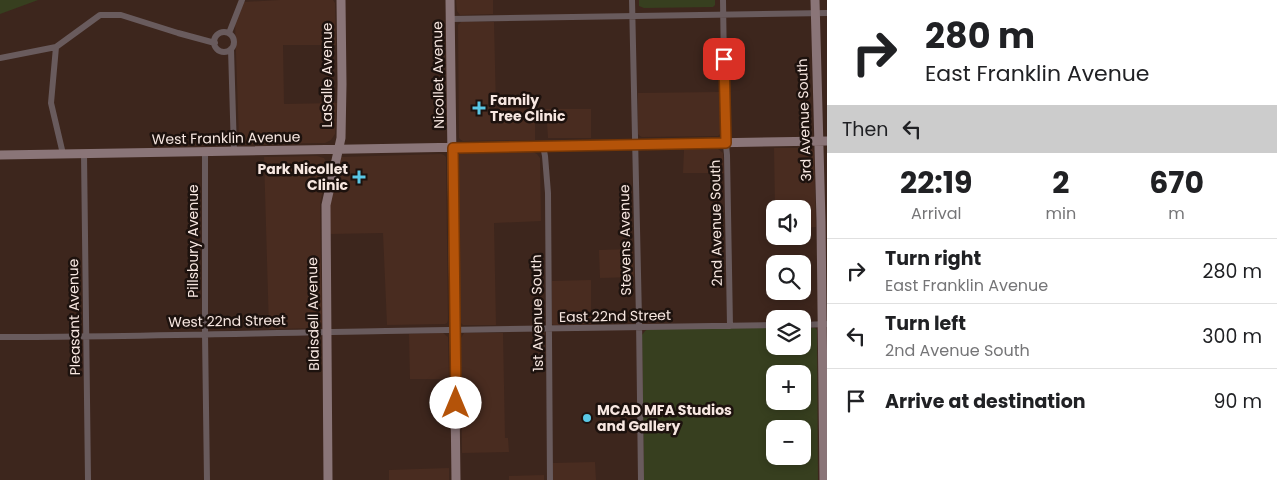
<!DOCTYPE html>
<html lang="en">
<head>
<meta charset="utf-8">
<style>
	:root { --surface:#fff; --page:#f2f2f2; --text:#202124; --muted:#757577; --line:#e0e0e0 }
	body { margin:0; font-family:Poppins,sans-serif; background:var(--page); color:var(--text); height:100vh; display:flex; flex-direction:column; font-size:19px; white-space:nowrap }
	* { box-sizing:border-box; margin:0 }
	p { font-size:16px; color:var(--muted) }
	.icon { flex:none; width:28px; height:28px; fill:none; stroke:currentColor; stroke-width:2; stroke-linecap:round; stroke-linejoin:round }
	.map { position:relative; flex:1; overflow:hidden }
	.side { display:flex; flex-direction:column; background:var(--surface); width:450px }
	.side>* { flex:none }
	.top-card { background:#fff; color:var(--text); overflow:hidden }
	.buttons { position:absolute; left:766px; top:200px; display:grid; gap:10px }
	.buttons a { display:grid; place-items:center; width:45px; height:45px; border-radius:10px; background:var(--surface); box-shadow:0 2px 8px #0003; font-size:25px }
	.pin { position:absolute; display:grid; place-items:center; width:42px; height:42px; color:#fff; margin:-21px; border-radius:10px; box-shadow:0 2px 8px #0006 }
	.me { position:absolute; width:55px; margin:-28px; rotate:0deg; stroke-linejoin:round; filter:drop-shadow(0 0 4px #0008) }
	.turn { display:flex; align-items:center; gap:18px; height:105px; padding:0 15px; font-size:22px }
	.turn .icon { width:65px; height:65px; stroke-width:2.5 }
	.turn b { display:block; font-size:35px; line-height:42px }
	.then { display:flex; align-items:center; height:48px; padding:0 15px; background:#0003; gap:10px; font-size:19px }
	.eta { display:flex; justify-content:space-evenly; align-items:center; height:85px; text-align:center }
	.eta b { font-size:30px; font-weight:700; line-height:35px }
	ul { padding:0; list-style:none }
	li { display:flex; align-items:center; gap:15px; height:65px; padding:0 15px; border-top:1px solid var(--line) }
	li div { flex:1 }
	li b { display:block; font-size:19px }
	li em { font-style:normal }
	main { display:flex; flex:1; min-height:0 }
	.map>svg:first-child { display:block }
	.built { fill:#492c20 }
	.green { fill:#373f1f; fill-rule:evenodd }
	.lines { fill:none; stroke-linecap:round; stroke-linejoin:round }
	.street { stroke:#695b5d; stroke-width:6 }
	.secondary { stroke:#8a7578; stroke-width:9 }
	.route-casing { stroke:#753606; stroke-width:12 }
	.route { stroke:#b45309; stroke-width:9 }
	.poi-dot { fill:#5ac8e6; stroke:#1d120e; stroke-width:2 }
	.labels { text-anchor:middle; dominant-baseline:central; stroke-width:5; stroke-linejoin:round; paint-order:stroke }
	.street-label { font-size:14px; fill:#f7e7e1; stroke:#1d120e }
	.poi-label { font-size:14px; font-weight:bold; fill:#f7e7e1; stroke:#1d120e; text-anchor:start }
</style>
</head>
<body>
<main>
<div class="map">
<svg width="827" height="480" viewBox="0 0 827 480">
	<rect width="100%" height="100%" fill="#3d261d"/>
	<path class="built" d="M280 0H333L335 3 336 45H283L284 104 337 103 335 134 331 140 325 143 242 144 240 142 239 140 235 23 244 2Z
		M456 0H493V14L460 15 457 11Z
		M462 21 494 22 496 108 535 109V140L463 141 461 140 459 138 458 25Z
		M720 92 721 133 718 136 642 137 640 136 638 134V93Z
		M546 109H591V138H548Z
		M774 148H809L814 151 816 227 803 228 802 209H775Z
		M718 149 723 153 724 173H683L684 150Z
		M461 152H533L537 154 540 158 541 221 494 223 496 325H463L461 323 460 320 457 155Z
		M441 154 444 155 446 157 448 320 447 323 445 324 387 325 383 233 329 234V206L341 157Z
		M317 156 324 158 326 162 327 169 320 204 322 322 319 328 269 329 264 157Z
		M633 249 634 277 600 278 599 250Z
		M591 280V324L554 325 552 324V281Z
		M443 333 448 337 449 379H410L409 334Z
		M464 333H503L505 438H508L509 452 462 453 461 338Z
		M595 462 596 480H553V463Z
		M449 468V480H389V470Z
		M544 475V480H509V476Z"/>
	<path class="green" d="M0 0H38L0 14Z
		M639 0H715V5L713 7 644 8 639 6Z
		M775 328V346H802L803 328H815L817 330 818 480H644L642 335 645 331 648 329ZM775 374H802V401H775ZM775 429H802V456H775Z"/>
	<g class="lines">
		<path class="street" d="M632 0 639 319 641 480
			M723 0 725 135 727 155 730 326
			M451 19 827 13
			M214 42a10 10 0 1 1 20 0a10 10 0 1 1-20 0Z
			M229 33 242 0
			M56 47 51 103 63 154
			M231 49 234 151
			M0 58 56 47 100 15H121L178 33 215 43
			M543 146 545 156 548 193 550 480
			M205 152V334L207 480
			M84 154 88 480
			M802 325 827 324
			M0 337C129 337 257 333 386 331 515 329 645 328 775 325"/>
		<path class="secondary" d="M450 0 456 480
			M815 0 821 221 824 480
			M0 155 827 141
			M328 480 326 205 341 138 342 84 341 0"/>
	</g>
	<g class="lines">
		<g class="route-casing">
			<path id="route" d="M456 403 453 148 726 143 724 59"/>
		</g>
		<use href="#route" class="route"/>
	</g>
	<g class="poi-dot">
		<path d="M476.5 100.5h5v5h5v5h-5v5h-5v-5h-5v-5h5z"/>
		<path d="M356.5 169.5h5v5h5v5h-5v5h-5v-5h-5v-5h5z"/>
		<circle cx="587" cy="418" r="5"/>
	</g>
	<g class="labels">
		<g class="street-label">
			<text transform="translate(327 75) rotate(-90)">LaSalle Avenue</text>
			<text transform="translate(438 75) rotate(-91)">Nicollet Avenue</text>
			<text transform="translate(804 120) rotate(-92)">3rd Avenue South</text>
			<text transform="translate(226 138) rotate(-1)">West Franklin Avenue</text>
			<text transform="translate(716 223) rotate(-91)">2nd Avenue South</text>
			<text transform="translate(625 240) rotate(-91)">Stevens Avenue</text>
			<text transform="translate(193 241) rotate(-90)">Pillsbury Avenue</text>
			<text transform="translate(537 313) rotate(-91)">1st Avenue South</text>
			<text transform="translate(313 314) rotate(-91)">Blaisdell Avenue</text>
			<text transform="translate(615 316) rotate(-1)">East 22nd Street</text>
			<text transform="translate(74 317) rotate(-91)">Pleasant Avenue</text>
			<text transform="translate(227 321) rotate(-1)">West 22nd Street</text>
		</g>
		<g class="poi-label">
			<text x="490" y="100">Family<tspan x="490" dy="16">Tree Clinic</tspan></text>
			<text x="348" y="169" text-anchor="end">Park Nicollet<tspan x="348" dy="16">Clinic</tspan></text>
			<text x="597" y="410">MCAD MFA Studios<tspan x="597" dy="16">and Gallery</tspan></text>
		</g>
	</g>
</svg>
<div class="buttons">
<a><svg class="icon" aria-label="sound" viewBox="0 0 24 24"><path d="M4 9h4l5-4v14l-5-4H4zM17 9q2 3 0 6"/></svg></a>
<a><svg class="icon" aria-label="search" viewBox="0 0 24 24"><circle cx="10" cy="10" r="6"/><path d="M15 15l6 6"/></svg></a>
<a><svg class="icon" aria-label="layers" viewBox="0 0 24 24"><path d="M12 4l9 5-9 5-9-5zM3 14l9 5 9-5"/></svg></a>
<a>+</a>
<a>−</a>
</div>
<div class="pin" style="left:724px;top:59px;background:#d93025"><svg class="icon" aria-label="arrive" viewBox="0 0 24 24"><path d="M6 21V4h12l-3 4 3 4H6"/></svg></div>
<svg class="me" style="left:456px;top:403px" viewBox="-20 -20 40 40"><circle r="19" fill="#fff"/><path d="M0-13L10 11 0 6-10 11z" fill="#b45309"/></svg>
</div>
<section class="side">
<div class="top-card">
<div class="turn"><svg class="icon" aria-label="right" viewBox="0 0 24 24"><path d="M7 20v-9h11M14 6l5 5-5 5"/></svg><div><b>280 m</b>East Franklin Avenue</div></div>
<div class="then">Then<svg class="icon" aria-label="left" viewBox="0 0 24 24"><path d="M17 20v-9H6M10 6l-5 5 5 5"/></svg></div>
</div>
<div class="eta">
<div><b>22:19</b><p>Arrival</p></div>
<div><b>2</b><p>min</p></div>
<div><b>670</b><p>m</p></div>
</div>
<ul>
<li><svg class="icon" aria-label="right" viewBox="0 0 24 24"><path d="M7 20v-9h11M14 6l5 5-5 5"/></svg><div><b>Turn right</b><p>East Franklin Avenue</p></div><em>280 m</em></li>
<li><svg class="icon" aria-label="left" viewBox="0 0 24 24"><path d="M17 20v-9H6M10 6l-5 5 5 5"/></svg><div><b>Turn left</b><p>2nd Avenue South</p></div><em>300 m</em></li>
<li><svg class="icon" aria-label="arrive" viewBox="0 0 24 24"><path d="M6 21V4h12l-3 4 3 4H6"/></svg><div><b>Arrive at destination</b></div><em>90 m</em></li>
</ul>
</section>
</main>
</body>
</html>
